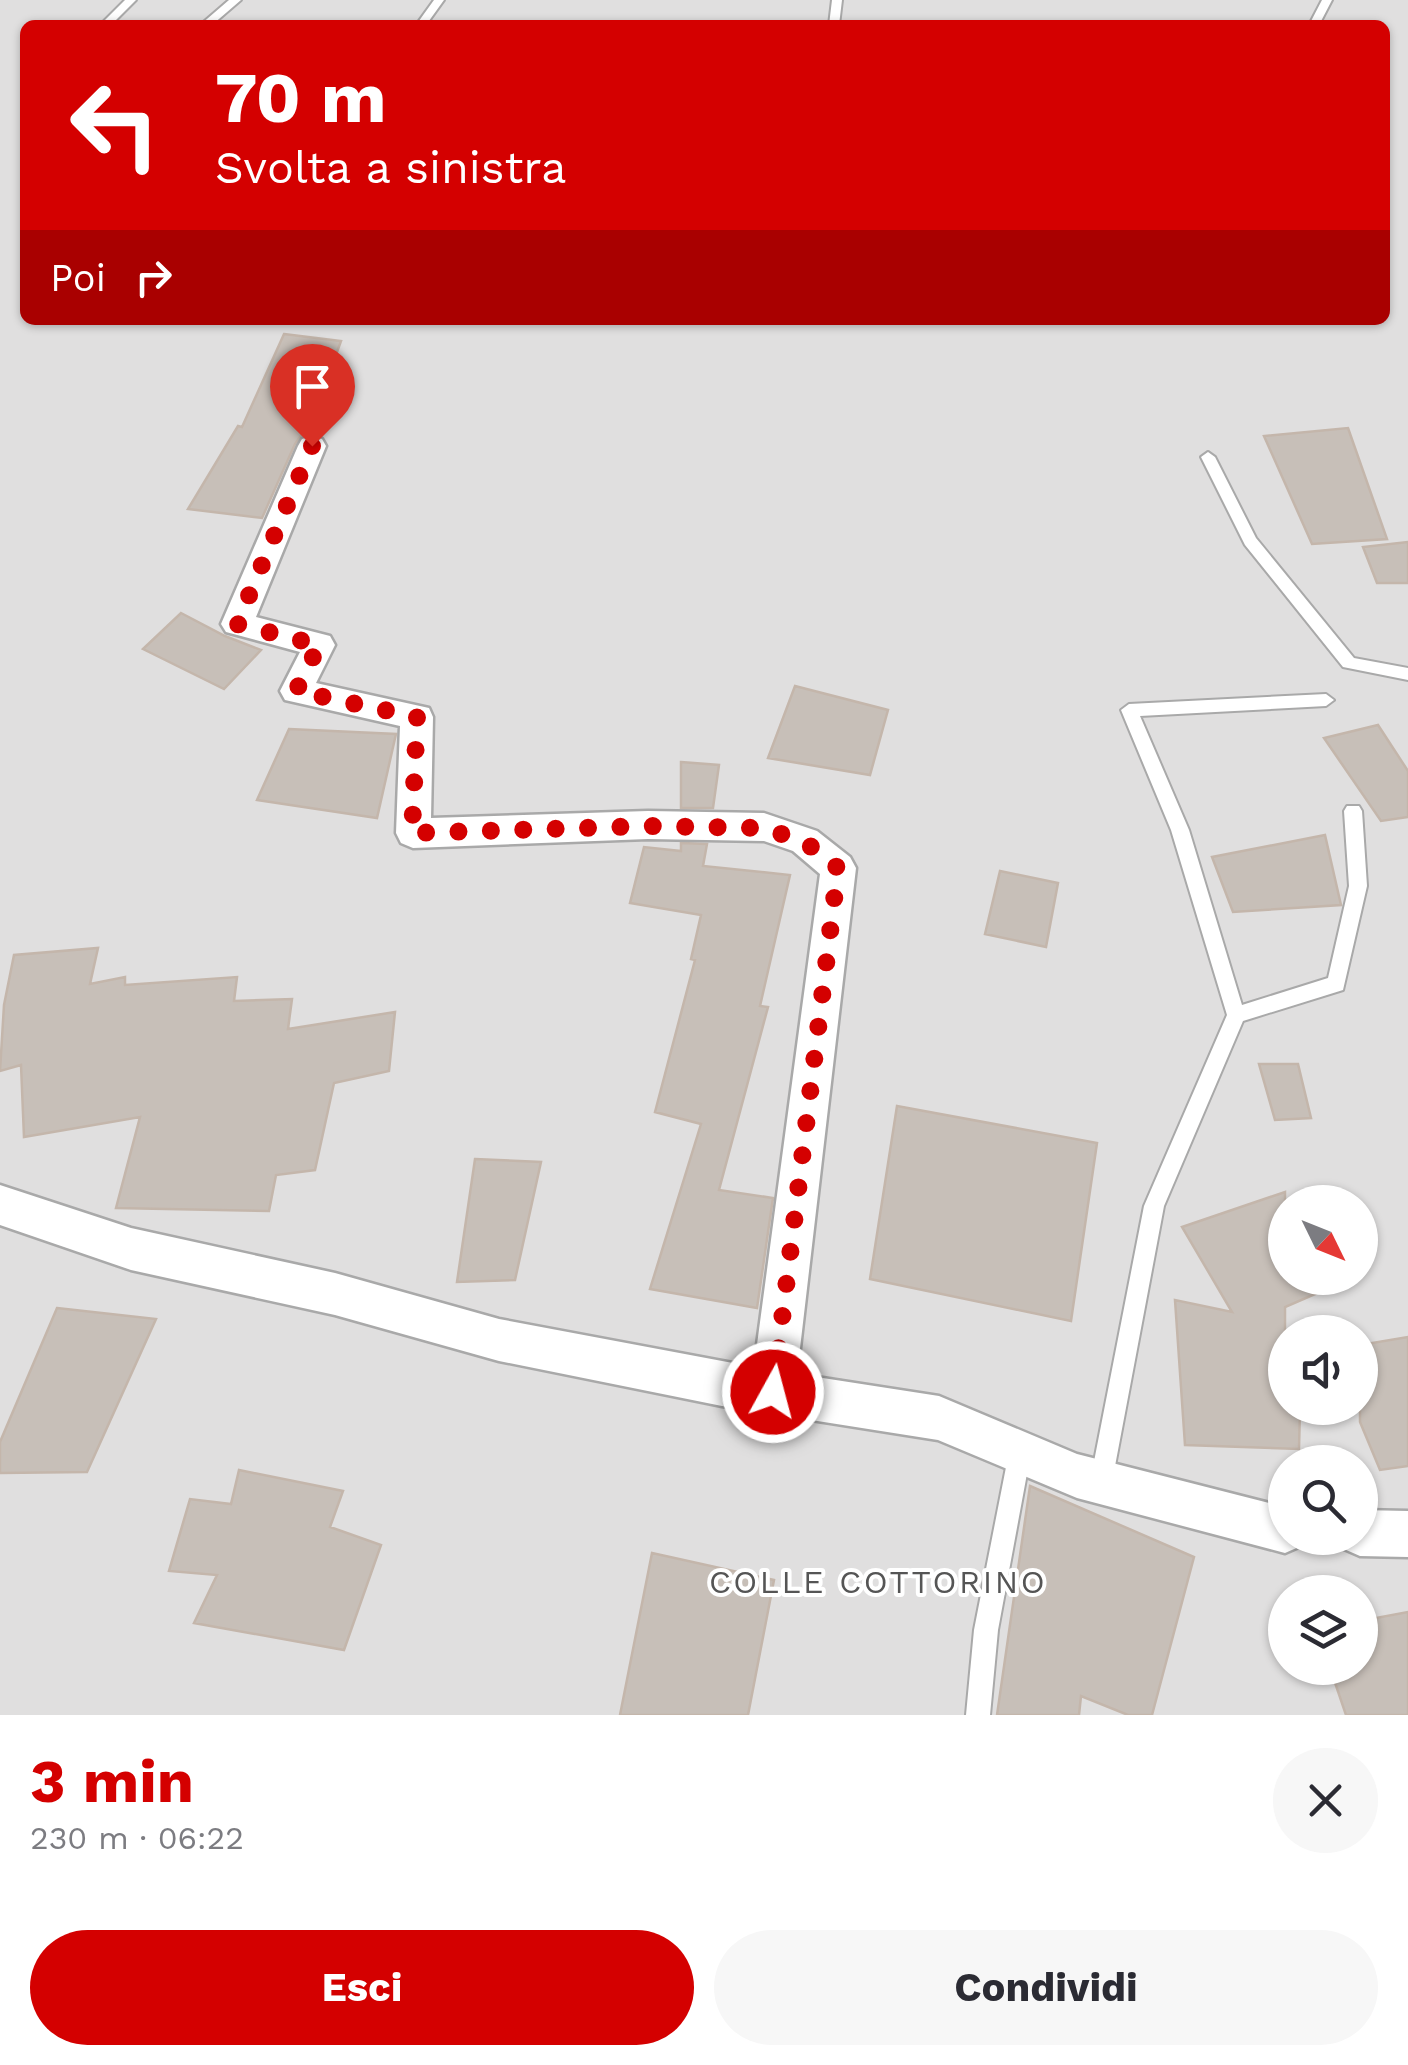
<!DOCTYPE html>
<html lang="it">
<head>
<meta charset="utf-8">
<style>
	:root { --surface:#fff; --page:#f7f7f7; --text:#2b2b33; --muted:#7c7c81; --accent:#d40000 }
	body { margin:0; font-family:"Work Sans",sans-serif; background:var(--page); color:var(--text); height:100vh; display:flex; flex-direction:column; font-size:38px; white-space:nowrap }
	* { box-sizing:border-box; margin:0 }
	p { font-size:32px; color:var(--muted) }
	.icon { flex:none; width:55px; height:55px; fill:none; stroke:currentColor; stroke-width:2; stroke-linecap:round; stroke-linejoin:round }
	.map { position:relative; height:1715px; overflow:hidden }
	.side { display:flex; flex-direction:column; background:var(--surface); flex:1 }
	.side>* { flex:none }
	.hud { position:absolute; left:20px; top:20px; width:1370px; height:305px; border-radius:15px; box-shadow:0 2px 8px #0004; background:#d40000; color:#fff; overflow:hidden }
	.needle { width:65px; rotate:133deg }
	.tools { position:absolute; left:1268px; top:1185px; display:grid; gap:20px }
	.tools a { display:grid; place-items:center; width:110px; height:110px; border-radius:50%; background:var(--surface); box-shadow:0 2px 8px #0004; font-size:50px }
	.pin { position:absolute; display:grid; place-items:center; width:85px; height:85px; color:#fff; margin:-102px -42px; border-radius:50% 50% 50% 0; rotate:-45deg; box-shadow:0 0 10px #0007 }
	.pin .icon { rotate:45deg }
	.me { position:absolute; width:110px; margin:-55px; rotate:7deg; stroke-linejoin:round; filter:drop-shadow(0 0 8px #0008) }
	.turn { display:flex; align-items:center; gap:35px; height:210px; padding:0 30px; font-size:45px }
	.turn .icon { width:130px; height:130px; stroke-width:2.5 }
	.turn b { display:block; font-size:70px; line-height:85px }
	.then { display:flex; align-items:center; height:95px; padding:0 30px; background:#0003; gap:20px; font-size:38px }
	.round { display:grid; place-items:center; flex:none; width:105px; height:105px; border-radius:52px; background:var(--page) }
	.headline { display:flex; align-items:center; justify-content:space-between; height:170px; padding:0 30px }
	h1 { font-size:60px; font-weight:700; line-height:75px; color:var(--accent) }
	.primary-button { display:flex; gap:20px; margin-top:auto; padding:20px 30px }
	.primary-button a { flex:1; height:115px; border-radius:60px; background:var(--accent); color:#fff; font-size:40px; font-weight:700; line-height:115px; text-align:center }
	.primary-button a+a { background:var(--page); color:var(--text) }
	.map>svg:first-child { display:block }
	.residential { fill:#e0dfdf; fill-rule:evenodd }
	.building { fill:#c7bfb8; stroke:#c4b6ab; stroke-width:2.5 }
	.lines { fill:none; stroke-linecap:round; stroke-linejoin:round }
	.lane-casing { stroke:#a9a9a9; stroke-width:4 }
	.street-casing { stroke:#a9a9a9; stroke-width:5 }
	.lane { fill:#fff; fill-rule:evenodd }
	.street { fill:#fff; fill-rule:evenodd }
	.route { stroke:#d40000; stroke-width:18; stroke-dasharray:0 32.4 }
	.labels { text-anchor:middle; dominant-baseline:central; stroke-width:8; stroke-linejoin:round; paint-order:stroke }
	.near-neighbourhood-label { font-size:32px; letter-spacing:2.5px; fill:#555; stroke:#fff }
</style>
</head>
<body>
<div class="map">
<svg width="1408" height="1715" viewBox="0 0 1408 1715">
	<rect width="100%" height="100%" fill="#f2efe9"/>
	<path class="residential" d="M0 0H1408V1715H0ZM25 25H1385V320H25ZM1285 1202H1360V1278H1285ZM1285 1332H1360V1408H1285ZM1285 1462H1360V1538H1285ZM1285 1592H1360V1668H1285Z"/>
	<path class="building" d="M284 334 341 341 313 418 295 444 262 518 188 509 238 426 242 427Z
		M1348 428 1387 539 1312 544 1264 436Z
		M1408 542V583H1377L1363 547Z
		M181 613 225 636 261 650 224 689 143 649Z
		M795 686 888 710 870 775 768 758Z
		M1378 725 1408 771V817L1381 821 1324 738Z
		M289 729 396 734 377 818 257 800Z
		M681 762 719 765 713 808H681Z
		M1325 835 1341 905 1233 912 1212 857Z
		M681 843 707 844 703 866 790 875 760 1006 768 1007 719 1190 773 1198 757 1308 650 1289 701 1124 655 1112 695 960 691 959 701 915 630 903 644 847 681 851Z
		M1000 871 1058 883 1046 947 985 934Z
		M98 948 90 984 125 977V985L237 977 234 1001 292 999 288 1029 395 1012 389 1071 334 1083 315 1170 276 1175 269 1211 116 1208 140 1117 24 1137 21 1065 0 1071 4 1005 14 955Z
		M1259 1064H1298L1311 1118 1275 1120Z
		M897 1106 1097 1143 1071 1321 870 1279Z
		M475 1159 541 1162 515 1280 457 1282Z
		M1285 1192V1278H1352L1285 1307V1408H1300L1299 1449 1185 1445 1175 1300 1232 1312 1182 1227Z
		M57 1308 156 1319 87 1472 0 1473V1442Z
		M1408 1337V1466L1380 1470 1360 1422V1345Z
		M239 1470 343 1491 330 1527 381 1545 344 1650 194 1623 217 1575 169 1571 190 1499 231 1504Z
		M1030 1486 1194 1557 1152 1715H1128L1081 1696 1079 1715H997Z
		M652 1553 774 1580 748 1715H620Z
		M1408 1612V1715H1346L1330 1668H1360V1621Z"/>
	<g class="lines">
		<g class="lane-casing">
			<path id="lane" d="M125 0H136L111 25H100Z
				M229 0H241L212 25H200Z
				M434 0H444L426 25H416Z
				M832 0H842L839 25H829Z
				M1322 0H1332L1319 25H1309Z
				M1208 452 1215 457 1256 538 1354 658 1408 668V680L1343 667 1245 545 1201 457Z
				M1326 694 1334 700 1326 706 1140 716 1189 830 1242 1005 1328 978 1349 886 1344 811 1347 806H1359L1362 811 1367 886 1343 990 1243 1021 1164 1206 1112 1482 1109 1490 1101 1493 1093 1490 1090 1482 1144 1206 1227 1015 1171 830 1121 710 1129 704Z
				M1020 1441 1028 1444 1031 1452 998 1630 990 1715H966L974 1630 1009 1452 1012 1444Z"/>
		</g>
		<g class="street-casing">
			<path id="street" d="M312 436 322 439 326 446 256 617 330 636 335 645 316 683 429 708 433 717 431 818 648 811 764 813 817 831 850 857 856 868 797 1374 939 1396 1077 1454 1285 1507V1538H1305L1301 1546 1285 1553 1077 1498 938 1440 722 1406 499 1361 335 1315 131 1270 0 1225V1185L131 1228 335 1273 499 1319 754 1367 820 874 793 851 764 841 648 839 413 848 401 843 396 833 400 726 285 700 280 691 300 652 226 632 221 624 298 446 302 439Z
				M1360 1510 1408 1511V1557L1360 1556 1344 1549 1339 1538H1360Z"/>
		</g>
		<use href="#lane" class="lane"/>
		<use href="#street" class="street"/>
	</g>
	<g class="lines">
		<path class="route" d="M312 446 237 624 319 645 296 691 417 717 412 833 648 826 764 828 805 842 838 868 773 1392"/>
	</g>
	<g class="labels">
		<g class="near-neighbourhood-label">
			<text x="878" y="1582">COLLE COTTORINO</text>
		</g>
	</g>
</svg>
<div class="tools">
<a><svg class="needle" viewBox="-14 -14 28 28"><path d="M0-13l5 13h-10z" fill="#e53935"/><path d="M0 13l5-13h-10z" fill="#7c7c81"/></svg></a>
<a><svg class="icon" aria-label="sound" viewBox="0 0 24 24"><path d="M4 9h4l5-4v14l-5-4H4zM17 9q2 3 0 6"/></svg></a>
<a><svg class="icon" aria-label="search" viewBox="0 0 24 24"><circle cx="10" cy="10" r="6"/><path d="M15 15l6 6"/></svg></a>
<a><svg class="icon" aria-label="layers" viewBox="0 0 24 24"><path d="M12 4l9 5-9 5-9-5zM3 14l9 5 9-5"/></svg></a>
</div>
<div class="pin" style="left:312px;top:446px;background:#d93025"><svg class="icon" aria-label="arrive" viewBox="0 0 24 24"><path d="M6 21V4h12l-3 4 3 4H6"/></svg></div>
<svg class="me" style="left:773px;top:1392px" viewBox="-20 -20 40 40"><circle r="17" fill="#d40000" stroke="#fff" stroke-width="3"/><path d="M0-11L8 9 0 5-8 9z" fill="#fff"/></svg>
<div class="hud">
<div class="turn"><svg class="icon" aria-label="left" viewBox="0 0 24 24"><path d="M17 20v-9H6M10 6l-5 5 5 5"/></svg><div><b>70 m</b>Svolta a sinistra</div></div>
<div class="then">Poi<svg class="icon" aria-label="right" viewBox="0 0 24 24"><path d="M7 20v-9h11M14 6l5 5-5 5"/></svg></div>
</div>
</div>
<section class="side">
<div class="headline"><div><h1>3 min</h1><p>230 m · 06:22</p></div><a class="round"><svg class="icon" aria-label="close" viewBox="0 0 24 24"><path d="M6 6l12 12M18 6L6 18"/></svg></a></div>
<div class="primary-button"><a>Esci</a><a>Condividi</a></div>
</section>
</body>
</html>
